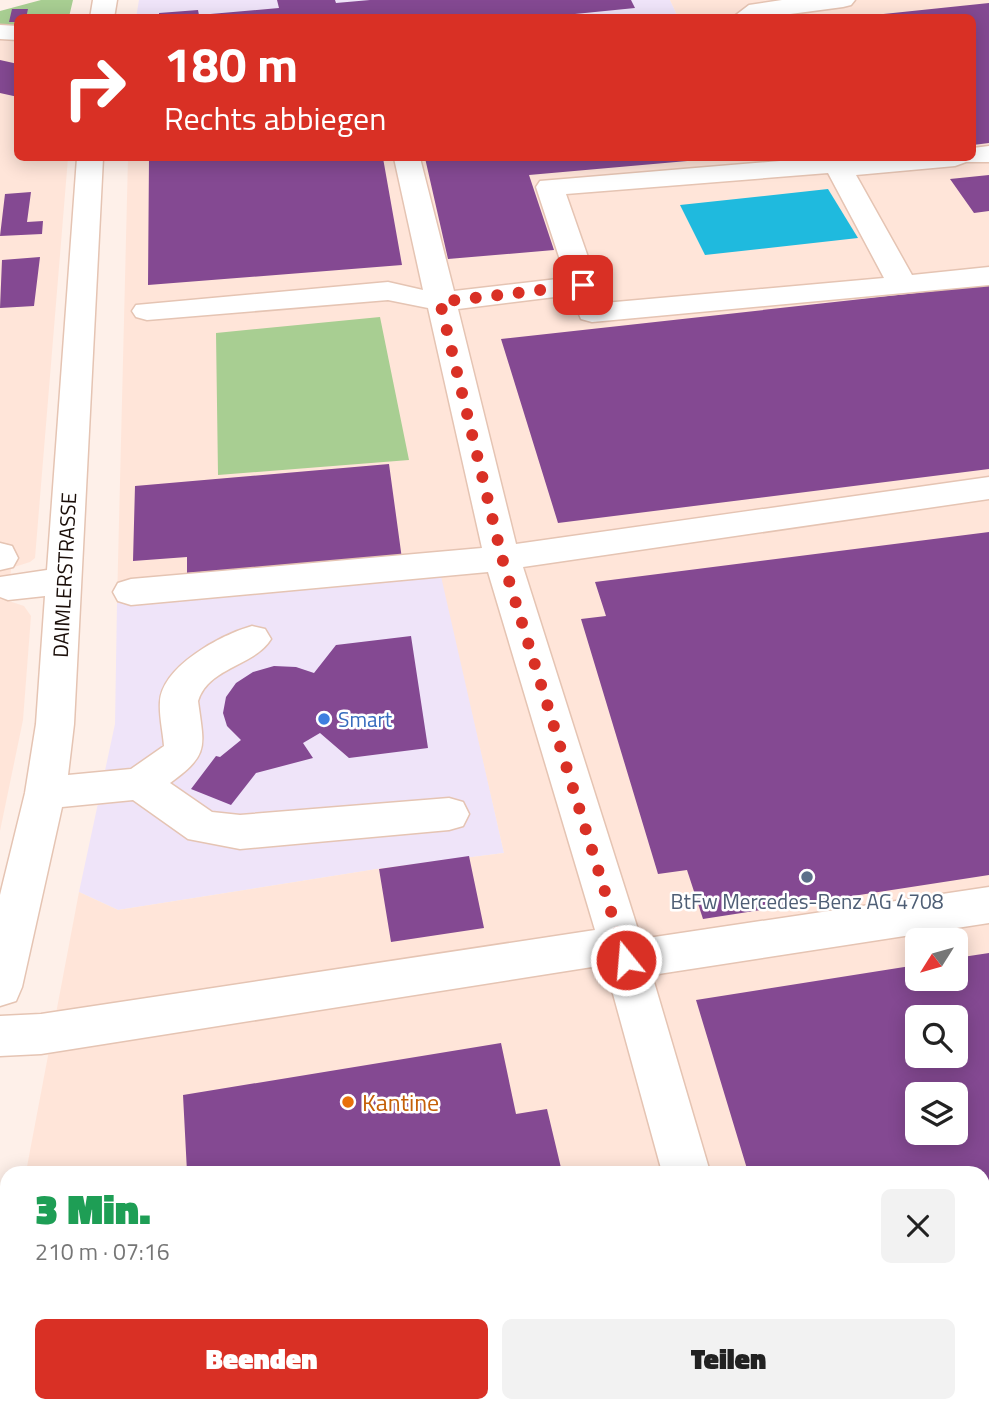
<!DOCTYPE html>
<html lang="de">
<head>
<meta charset="utf-8">
<style>
	:root { --surface:#fff; --page:#f2f2f2; --text:#222; --muted:#767676; --accent:#d93025 }
	body { margin:0; font-family:"Titillium Web",sans-serif; background:var(--page); color:var(--text); height:100vh; display:flex; flex-direction:column; font-size:26px; white-space:nowrap }
	* { box-sizing:border-box; margin:0 }
	p { font-size:23px; color:var(--muted) }
	.icon { flex:none; width:38px; height:38px; fill:none; stroke:currentColor; stroke-width:2; stroke-linecap:round; stroke-linejoin:round }
	.map { position:relative; flex:1; overflow:hidden }
	.details { position:absolute; left:0px; top:1166px; width:990px; height:247px; display:flex; flex-direction:column; background:var(--surface); border-radius:21px 21px 0 0; box-shadow:0 4px 18px #0003 }
	.details>* { flex:none }
	.hud { position:absolute; left:14px; top:14px; width:962px; height:147px; border-radius:10px; box-shadow:0 4px 18px #0003; background:#d93025; color:#fff; overflow:hidden }
	.needle { width:46px; rotate:233deg }
	.tools { position:absolute; left:905px; top:928px; display:grid; gap:14px }
	.tools a { display:grid; place-items:center; width:63px; height:63px; border-radius:10px; background:var(--surface); box-shadow:0 4px 18px #0003; font-size:35px }
	.pin { position:absolute; display:grid; place-items:center; width:60px; height:60px; color:#fff; margin:-30px; border-radius:14px; box-shadow:0 4px 10px #0006 }
	.me { position:absolute; width:77px; margin:-38px; rotate:343deg; stroke-linejoin:round; filter:drop-shadow(0 0 5px #0008) }
	.turn { display:flex; align-items:center; gap:24px; height:147px; padding:0 35px; font-size:32px }
	.turn .icon { width:91px; height:91px; stroke-width:2.5 }
	.turn b { display:block; font-size:49px; line-height:60px }
	.round { display:grid; place-items:center; flex:none; width:74px; height:74px; border-radius:10px; background:var(--page) }
	.overview { display:flex; align-items:center; justify-content:space-between; height:119px; padding:0 35px }
	h1 { font-size:42px; font-weight:800; line-height:52px; color:#1e9e55 }
	.primary-button { display:flex; gap:14px; margin-top:auto; padding:14px 35px }
	.primary-button a { flex:1; height:80px; border-radius:10px; background:var(--accent); color:#fff; font-size:28px; font-weight:800; line-height:80px; text-align:center }
	.primary-button a+a { background:var(--page); color:var(--text) }
	.map>svg:first-child { display:block }
	.commercial { fill:#efe4f9 }
	.built { fill:#ffe5d9; fill-rule:evenodd }
	.green { fill:#a8ce92 }
	.water { fill:#1fbade }
	.building { fill:#844992; fill-rule:evenodd }
	.lines { fill:none; stroke-linecap:round; stroke-linejoin:round }
	.minor-casing { stroke:#e5c4b3; stroke-width:3 }
	.minor { fill:#fff; fill-rule:evenodd }
	.route { stroke:#d93025; stroke-width:12; stroke-dasharray:0 21.6 }
	.shop-dot { fill:#3f7fe0; stroke:#fff; stroke-width:2.5 }
	.service-dot { fill:#5c6f8a; stroke:#fff; stroke-width:2.5 }
	.food-dot { fill:#e8710a; stroke:#fff; stroke-width:2.5 }
	.labels { text-anchor:middle; dominant-baseline:central; stroke-width:5; stroke-linejoin:round; paint-order:stroke }
	.street-label { font-size:21px; fill:#1a0e09; stroke:#fff }
	.shop-label { font-size:21px; fill:#366cbe; stroke:#fff; text-anchor:start }
	.service-label { font-size:21px; fill:#4e5e75; stroke:#fff }
	.near-food-label { font-size:24px; fill:#c56008; stroke:#fff; text-anchor:start }
</style>
</head>
<body>
<div class="map">
<svg width="989" height="1411" viewBox="0 0 989 1411">
	<rect width="100%" height="100%" fill="#fef0e9"/>
	<path class="commercial" d="M139 0H670L678 17 136 18Z
		M441 572 504 853 377 869 118 910 79 892 115 724 117 603Z"/>
	<path class="built" d="M670 0H989V1411H0V1321L7 1281V1405H984V1172H26L79 892 118 910 377 869 504 853 440 572 117 603 128 158H973V18L678 17ZM917 940H956V978H917ZM917 1017H956V1055H917ZM917 1094H956V1132H917Z
		M0 38H17L18 158H68L35 558 30 562 11 568 9 601 24 606 31 616 23 720 0 831Z"/>
	<path class="green" d="M41 0H73L69 17 18 18 17 27 0 26V11Z
		M380 317 409 460 218 475 216 333Z"/>
	<path class="water" d="M828 189 858 238 705 255 680 205Z"/>
	<path class="building" d="M277 0H335L336 3 370 0H631L635 8 575 14 577 18H159V13L198 10 199 15 279 8Z
		M989 3V143L973 145V18H845Z
		M12 9H28L26 18H18V22H9Z
		M0 60 18 64V97L0 93Z
		M149 158H383L402 265 148 285Z
		M425 158H710V159L529 175 554 250 448 259Z
		M989 175V211L974 213 950 179Z
		M31 192 27 222 43 221 42 234 0 236 5 194Z
		M40 257 34 306 0 308 2 260Z
		M989 285V469L558 523 501 339Z
		M389 464 402 559 213 576V571L187 573V557L133 561 135 486Z
		M989 532V875L703 919 687 870 658 874 581 619 606 616 595 582Z
		M411 636 428 748 349 758 320 733 303 743 313 758 256 773 231 805 191 789 216 756 220 757 241 740 227 726 223 713 226 697 236 683 253 672 274 666 296 667 314 673 336 645Z
		M469 856 484 928 391 942 379 869Z
		M989 953V1411H820L818 1405H984V1172H748L696 1000 917 965V978H956V958ZM917 1017H956V1055H917ZM917 1094H956V1132H917Z
		M501 1043 516 1114 547 1109 562 1172H187L183 1095Z"/>
	<g class="lines">
		<g class="minor-casing">
			<path id="minor" d="M93 0H117L114 18H90Z
				M782 0H855L851 5 843 7 761 18H732L749 5Z
				M0 25 18 26V40L0 39Z
				M989 146V162H966L955 166 856 175 912 275 989 267V285L592 322 581 319 571 295 458 309 516 544 989 477V499L523 567 641 939 989 887V923L652 975 710 1172H662L607 972 592 967 41 1054 0 1056V1016L41 1014 595 930 488 572 131 605 118 601 113 592 118 583 131 579 482 548 428 308 388 300 147 320 136 317 132 311 136 305 388 282 423 290 394 158H420L454 291 566 278 536 187 540 181 816 158H846L848 160 973 158V148ZM828 173 884 278 604 303 566 194Z
				M77 158H103L74 724 68 775 131 769 164 746C163 732 159 716 160 702 162 666 221 635 252 626L265 629 271 639C255 666 208 667 198 701 204 747 210 754 170 783L212 812 240 815 449 798 463 802 469 814 463 826 449 830 240 849 188 839 133 800 62 807 22 987 16 1001 0 1006V895L25 793 36 724 45 596 8 600 0 597V577L47 570Z
				M0 543 12 546 18 558 13 567 0 570Z
				M0 1357H7V1405H17L0 1409Z
				M120 1405H174L175 1411H121Z
				M222 1405H276V1411H222Z
				M521 1405H599L596 1411H518Z
				M726 1405H780L781 1411H727Z"/>
		</g>
		<use href="#minor" class="minor"/>
	</g>
	<g class="lines">
		<path class="route" d="M583 285 440 302 502 558 626 960"/>
	</g>
	<circle class="shop-dot" cx="324" cy="719" r="7"/>
	<circle class="service-dot" cx="807" cy="877" r="7"/>
	<circle class="food-dot" cx="348" cy="1102" r="7"/>
	<g class="labels">
		<g class="street-label">
			<text transform="translate(64 575) rotate(-87)">DAIMLERSTRASSE</text>
		</g>
		<g class="shop-label">
			<text x="338" y="719">Smart</text>
		</g>
		<g class="service-label">
			<text x="807" y="901">BtFw Mercedes-Benz AG 4708</text>
		</g>
		<g class="near-food-label">
			<text x="362" y="1102">Kantine</text>
		</g>
	</g>
</svg>
<div class="tools">
<a><svg class="needle" viewBox="-14 -14 28 28"><path d="M0-13l5 13h-10z" fill="#e53935"/><path d="M0 13l5-13h-10z" fill="#767676"/></svg></a>
<a><svg class="icon" aria-label="search" viewBox="0 0 24 24"><circle cx="10" cy="10" r="6"/><path d="M15 15l6 6"/></svg></a>
<a><svg class="icon" aria-label="layers" viewBox="0 0 24 24"><path d="M12 4l9 5-9 5-9-5zM3 14l9 5 9-5"/></svg></a>
</div>
<div class="pin" style="left:583px;top:285px;background:#d93025"><svg class="icon" aria-label="arrive" viewBox="0 0 24 24"><path d="M6 21V4h12l-3 4 3 4H6"/></svg></div>
<svg class="me" style="left:626px;top:960px" viewBox="-20 -20 40 40"><circle r="17" fill="#d93025" stroke="#fff" stroke-width="3"/><path d="M0-11L8 9 0 5-8 9z" fill="#fff"/></svg>
<div class="hud">
<div class="turn"><svg class="icon" aria-label="right" viewBox="0 0 24 24"><path d="M7 20v-9h11M14 6l5 5-5 5"/></svg><div><b>180 m</b>Rechts abbiegen</div></div>
</div>
<section class="details">
<div class="overview"><div><h1>3 Min.</h1><p>210 m · 07:16</p></div><a class="round"><svg class="icon" aria-label="close" viewBox="0 0 24 24"><path d="M6 6l12 12M18 6L6 18"/></svg></a></div>
<div class="primary-button"><a>Beenden</a><a>Teilen</a></div>
</section>
</div>
</body>
</html>
